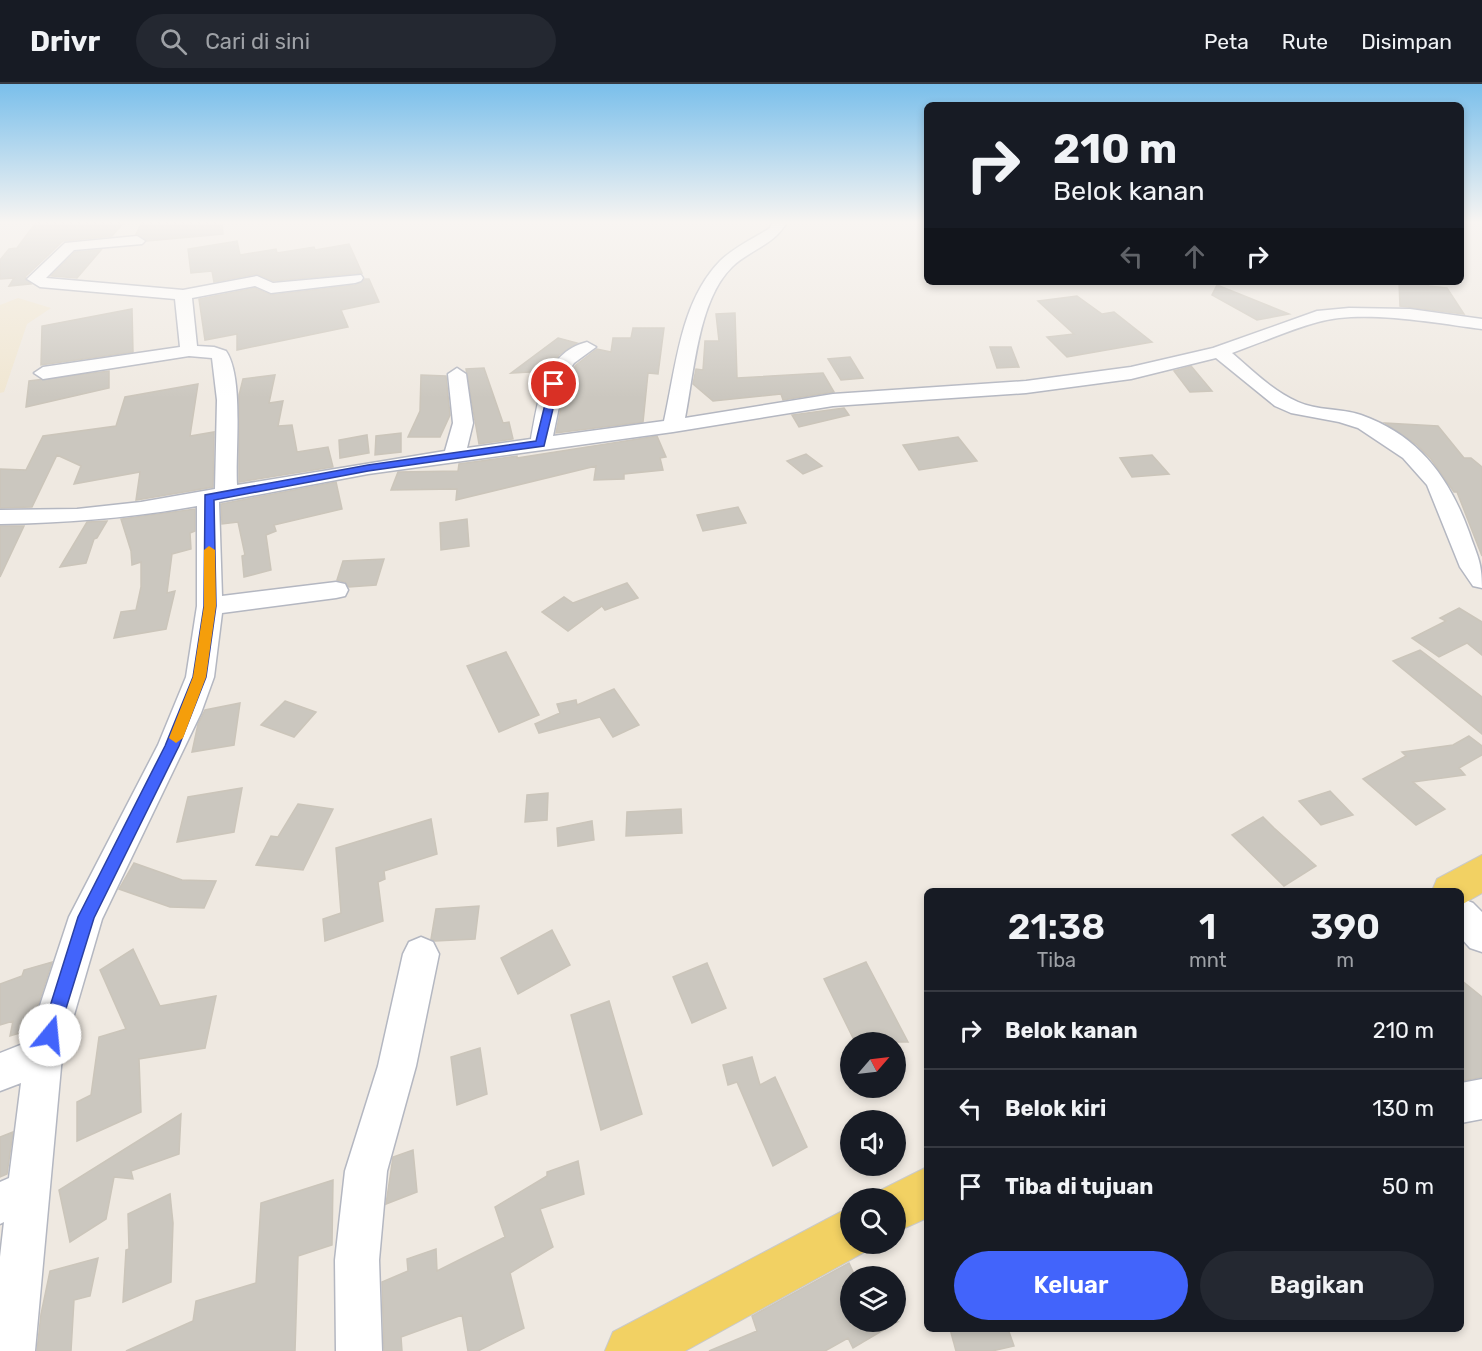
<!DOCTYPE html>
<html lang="id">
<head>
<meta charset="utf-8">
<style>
	:root { --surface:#171b24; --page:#242831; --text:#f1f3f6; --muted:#9ea1a6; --line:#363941; --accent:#4264fb }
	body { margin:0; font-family:Rubik,sans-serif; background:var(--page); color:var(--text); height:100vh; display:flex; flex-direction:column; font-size:22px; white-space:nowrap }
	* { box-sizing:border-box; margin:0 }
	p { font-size:20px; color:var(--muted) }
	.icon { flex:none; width:33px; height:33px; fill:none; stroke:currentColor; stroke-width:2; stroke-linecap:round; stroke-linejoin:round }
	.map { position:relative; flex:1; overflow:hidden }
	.side { position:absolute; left:924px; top:804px; width:540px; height:444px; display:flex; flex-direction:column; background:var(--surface); border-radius:9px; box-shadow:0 3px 9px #0003 }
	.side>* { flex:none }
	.top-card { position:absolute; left:924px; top:18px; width:540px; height:183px; border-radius:9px; box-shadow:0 3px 9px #0003; background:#171b24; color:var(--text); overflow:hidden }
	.needle { width:39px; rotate:62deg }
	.tools { position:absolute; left:840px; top:948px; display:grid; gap:12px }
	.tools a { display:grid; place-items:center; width:66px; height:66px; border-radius:50%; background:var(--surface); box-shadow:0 3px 9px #0003; font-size:30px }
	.pin { position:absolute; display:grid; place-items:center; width:51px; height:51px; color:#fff; margin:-26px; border:3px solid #fff; border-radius:50%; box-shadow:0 2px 6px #0007 }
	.me { position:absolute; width:66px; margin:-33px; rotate:17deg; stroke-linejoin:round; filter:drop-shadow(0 0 4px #0008) }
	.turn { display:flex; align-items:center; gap:21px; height:126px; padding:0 30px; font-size:27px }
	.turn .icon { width:78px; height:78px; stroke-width:2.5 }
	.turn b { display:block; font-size:42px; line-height:51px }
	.lanes { display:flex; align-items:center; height:57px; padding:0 30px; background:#0003; justify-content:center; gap:30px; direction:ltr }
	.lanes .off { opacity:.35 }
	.eta { display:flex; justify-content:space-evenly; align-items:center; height:102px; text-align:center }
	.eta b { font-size:36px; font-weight:600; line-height:42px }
	.primary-button { display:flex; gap:12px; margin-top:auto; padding:12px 30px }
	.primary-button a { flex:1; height:69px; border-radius:36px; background:var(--accent); color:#fff; font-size:24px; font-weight:600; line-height:69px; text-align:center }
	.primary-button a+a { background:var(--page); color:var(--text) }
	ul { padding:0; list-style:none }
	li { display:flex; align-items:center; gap:18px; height:78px; padding:0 30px; border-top:2px solid var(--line) }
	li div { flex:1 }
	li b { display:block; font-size:22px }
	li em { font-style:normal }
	header { display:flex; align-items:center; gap:36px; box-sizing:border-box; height:84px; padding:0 30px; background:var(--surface); border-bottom:2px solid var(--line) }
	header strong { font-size:28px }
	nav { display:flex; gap:33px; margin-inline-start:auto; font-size:21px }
	.search { width:420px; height:54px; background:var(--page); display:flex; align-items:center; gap:15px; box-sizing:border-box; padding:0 21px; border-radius:33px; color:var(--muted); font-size:22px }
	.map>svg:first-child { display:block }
	.education { fill:#f0e6d1 }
	.building { fill:#cbc7bf; stroke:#cbc5ba; stroke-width:1.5 }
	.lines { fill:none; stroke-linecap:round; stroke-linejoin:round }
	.minor-casing { stroke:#b4b7c1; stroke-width:3 }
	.major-casing { stroke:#c9c9c9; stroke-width:2 }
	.minor { fill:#fff; fill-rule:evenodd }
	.major { fill:#f2d163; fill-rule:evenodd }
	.route { fill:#4264fb; stroke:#2b41a3; stroke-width:1.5 }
	.slow { fill:#f59e0b }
</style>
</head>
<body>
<header>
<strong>Drivr</strong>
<div class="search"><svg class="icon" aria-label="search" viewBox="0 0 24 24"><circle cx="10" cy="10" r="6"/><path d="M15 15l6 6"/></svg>Cari di sini</div>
<nav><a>Peta</a><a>Rute</a><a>Disimpan</a></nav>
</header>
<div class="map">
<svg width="1482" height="1267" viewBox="0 0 1482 1267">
	<rect width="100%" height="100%" fill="#efe9e1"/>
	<path class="education" d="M18 214 51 224 27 240 4 308 0 309V221Z"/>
	<path class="building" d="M37 137H125L112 152 63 157 25 193 31 200 9 202 14 194 0 195V176L9 165 17 164Z
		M143 137H222L223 150 147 157 136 150Z
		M237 157 240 171 276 165 277 169 314 163 315 166 349 160 362 189 273 197 257 190 214 198 212 187 191 189 188 165Z
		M101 166 77 194 51 192 75 168Z
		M365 195H369L379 218 341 226 348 243 237 266V250L205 256 199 215 255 204 271 211 355 201Z
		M1399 198H1425L1429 202 1447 204 1464 230 1400 222Z
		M1217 201 1289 230 1257 236 1212 211Z
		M1077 212 1102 230 1114 228 1152 258 1067 273 1047 253 1074 250 1038 217Z
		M132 225 133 268 41 281 42 242Z
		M735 229 737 294 823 289 834 308 783 316 781 310 713 317 693 300 696 285 703 286 705 257H719L716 230Z
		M633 244H664L658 290 648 289 643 338 556 349 567 294 576 281 597 265 611 268 613 254H631Z
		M558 254 577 259 559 271 547 287 511 289Z
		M990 263H1011L1019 283 997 284Z
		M850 273 863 294 841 296 828 275Z
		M1191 282 1212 307 1190 308 1174 287Z
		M484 284 503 339 509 338 513 355 479 360 466 285Z
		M109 287V304L26 323 29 297Z
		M275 291 269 319 283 317 278 342 292 341 297 368 328 363 333 383 239 398V311L243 295Z
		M421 291 446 292 450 331 440 353H408L420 327Z
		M198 300 190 352 214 348 213 403 136 416 140 388 74 400 81 382 57 371 32 423 0 424V385L26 386 43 352 116 342 125 313Z
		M844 324 849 331 799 343 792 331Z
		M1385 339 1438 342 1464 374H1471L1482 383V472L1457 408H1454L1431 375 1417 361Z
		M401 349V368L375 371 376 352Z
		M367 351 369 369 340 374 339 356Z
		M657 352 666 373 660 374 663 386 624 390V395L594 396 596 382 456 416 457 405 391 406 398 388 458 387 459 380 517 372V374Z
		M958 353 977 377 919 386 903 361Z
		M806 370 822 382 803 390 787 377Z
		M1152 371 1169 390 1132 393 1120 374Z
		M336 398 342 425 274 441 276 447 266 451 271 486 244 493 242 472 245 471 238 438 222 440 221 420Z
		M738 423 746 439 703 447 697 431Z
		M195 425V447L190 449 191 465 172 470 167 509 175 507 166 545 114 554 121 528 136 526 141 503V478L132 481 131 467 121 435Z
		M467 435 469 462 441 466 440 439Z
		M107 437 97 454 94 455 86 479 60 483 87 438Z
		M0 442H24L0 493Z
		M384 475 376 501 349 503 345 498 337 496 343 477Z
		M627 499 638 514 605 526 602 522 568 547 542 528 564 513 573 519Z
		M1459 524 1482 538V571L1467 559 1439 573 1412 554 1446 537 1440 534Z
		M1420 566 1482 613V650L1393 577Z
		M506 568 539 631 499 648 467 582Z
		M614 605 639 641 613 653 600 633 539 649 535 640 560 629 557 620 576 616 577 621Z
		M285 617 316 628 294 653 261 641Z
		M240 619 234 661 192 668 198 640 205 626Z
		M1469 652 1482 662V671L1459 684 1465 691 1413 698 1445 725 1416 741 1363 695 1406 672 1402 668 1453 661Z
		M242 704 234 748 177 758 188 713Z
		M1330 707 1353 731 1321 741 1299 717Z
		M548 709 547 736 525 738 527 711Z
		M298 720 333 725 303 786 256 781 271 752 278 753Z
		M681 725 682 749 626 752 627 728Z
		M1263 733 1274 744 1316 782 1284 802 1232 751Z
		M431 735 437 770 384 787 385 795 378 798 383 837 325 857 323 835 341 829 336 764Z
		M592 737 594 756 558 762 557 744Z
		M134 779 182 796 216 797 204 824 170 823 119 805Z
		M479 822 475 855 435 857 431 855 436 825Z
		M552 846 570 881 518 910 501 874Z
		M133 865 160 922 216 912 205 964 139 975 141 1028 77 1057V1018L91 1011 99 953 126 945 100 886Z
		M52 878 30 946 10 952 13 937 0 941V900L22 892 24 886Z
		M866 878 908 958H855L824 895Z
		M707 879 726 924 692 939 673 893Z
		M1461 896 1482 913V993L1461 997Z
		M609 917 642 1030 601 1046 571 931Z
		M480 964 487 1010 457 1021 451 973Z
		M752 973 760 1001 775 993 807 1063 773 1082 737 998 728 1001 723 981Z
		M181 1030 179 1070 131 1087 133 1095 114 1093 106 1135 70 1158 59 1106Z
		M13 1048 7 1090 0 1093V1053Z
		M413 1066 417 1108 386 1120 393 1073Z
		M578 1077 584 1110 540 1125 553 1163 510 1189 524 1244 478 1267H468L462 1231 401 1253 402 1267H384L382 1198 408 1187 407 1175 436 1165 437 1187 505 1153 495 1123 547 1092V1088Z
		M333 1096 332 1161 298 1172 295 1267H126L193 1237 196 1217 256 1199 261 1119Z
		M170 1110 173 1139 171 1198 123 1218 126 1166 129 1165 128 1130Z
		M98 1174 90 1212 74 1216 71 1267H37L41 1230 50 1187Z
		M849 1179 855 1192H850V1238H897L853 1264 848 1254 825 1267H709L757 1247 752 1232Z
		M950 1245H1008L1014 1262 992 1267H956Z"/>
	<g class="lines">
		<g class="minor-casing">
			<path id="minor" d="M773 137H787C777 160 749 166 732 183 698 216 694 289 685 334L833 310 1026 297 1131 283 1213 264 1317 227 1349 224 1410 225 1482 235V245C1437 239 1361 225 1318 238 1289 246 1260 259 1232 269 1253 287 1273 307 1298 318 1317 327 1341 324 1361 331 1418 351 1449 393 1469 448 1477 472 1482 477 1482 504L1473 502 1460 483 1427 401 1403 374 1358 344 1339 338 1291 329 1275 322 1216 274 1131 295 1026 309 833 322 673 348 368 390 219 418 222 512 336 498 345 500 348 506 345 512 336 514 222 529 214 593 201 629 102 835 62 972 35 1267H0V1173L4 1138 0 1140V1098L9 1094 21 999 0 1007V969L28 958 69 833 158 661 186 593 197 522V422C130 434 68 439 0 440V426L77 425 141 418 215 405 217 316 212 274 189 272 43 295 34 289 43 283 180 263 175 215 40 203 27 195 65 159 137 152 145 157 142 160 74 166 46 194 183 206 257 192 273 199 361 191 363 194 361 197 355 199 271 209 255 202 192 214 197 262 214 263 226 267C244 293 235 368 237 401L445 367 453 339 448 290 457 284 466 290 473 339 467 364 531 355C538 318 543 269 587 258L596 263 574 279 565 293 553 352 664 337C676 284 680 218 720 177 733 164 754 154 770 144Z
				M1461 814 1473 819 1482 828V868L1470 864 1461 854Z
				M421 853 433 858 439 870 416 982 387 1087 379 1176 382 1267H336L335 1176 345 1087 378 982 403 870 409 858Z
				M1482 995V1035L1461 1039V999Z"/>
		</g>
		<g class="major-casing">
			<path id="major" d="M1482 771V809L1461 821V807H1432L1437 795Z
				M927 1083V1134L896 1148V1114H875L879 1107Z
				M850 1123V1160H870L868 1166 685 1267H605L613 1248Z"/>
		</g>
		<use href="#minor" class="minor"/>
		<use href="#major" class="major"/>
	</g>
	<linearGradient id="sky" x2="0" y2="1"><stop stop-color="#7abfeb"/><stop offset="0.44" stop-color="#f8f5f2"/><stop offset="1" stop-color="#f8f5f2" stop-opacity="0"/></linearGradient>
	<rect width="1482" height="314" fill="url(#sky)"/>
	<path class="route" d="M554 297 559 300 544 362 368 387 214 416 216 522 206 593 179 662 94 834 56 957 50 960 43 957 41 951 78 833 165 662 193 593 204 522 205 411 368 381 536 357 550 300Z"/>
	<path class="slow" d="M209 462 215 466 216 522 206 593 183 654 176 659 169 654 193 593 204 522V466Z"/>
</svg>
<div class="tools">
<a><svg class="needle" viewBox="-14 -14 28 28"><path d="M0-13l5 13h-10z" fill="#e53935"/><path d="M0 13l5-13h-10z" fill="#9ea1a6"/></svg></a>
<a><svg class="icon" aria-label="sound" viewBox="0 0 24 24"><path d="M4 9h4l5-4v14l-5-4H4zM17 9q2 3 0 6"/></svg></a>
<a><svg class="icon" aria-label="search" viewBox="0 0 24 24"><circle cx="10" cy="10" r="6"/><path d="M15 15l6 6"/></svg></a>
<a><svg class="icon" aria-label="layers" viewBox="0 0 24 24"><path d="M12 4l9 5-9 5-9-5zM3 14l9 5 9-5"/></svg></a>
</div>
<div class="pin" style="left:554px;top:300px;background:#d93025"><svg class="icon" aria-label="arrive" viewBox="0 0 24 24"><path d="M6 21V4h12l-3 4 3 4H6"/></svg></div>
<svg class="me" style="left:50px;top:951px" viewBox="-20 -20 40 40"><circle r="19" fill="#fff"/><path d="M0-13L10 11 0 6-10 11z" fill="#4264fb"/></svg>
<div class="top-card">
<div class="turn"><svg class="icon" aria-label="right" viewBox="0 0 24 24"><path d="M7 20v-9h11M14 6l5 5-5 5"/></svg><div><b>210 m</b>Belok kanan</div></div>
<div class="lanes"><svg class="icon off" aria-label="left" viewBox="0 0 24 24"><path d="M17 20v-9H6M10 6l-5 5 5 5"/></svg><svg class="icon off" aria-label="ahead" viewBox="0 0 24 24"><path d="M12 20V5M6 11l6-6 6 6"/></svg><svg class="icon" aria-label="right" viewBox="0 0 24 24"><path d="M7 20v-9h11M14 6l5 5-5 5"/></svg></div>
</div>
<section class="side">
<div class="eta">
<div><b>21:38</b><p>Tiba</p></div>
<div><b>1</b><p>mnt</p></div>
<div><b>390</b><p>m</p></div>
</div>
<ul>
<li><svg class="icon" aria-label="right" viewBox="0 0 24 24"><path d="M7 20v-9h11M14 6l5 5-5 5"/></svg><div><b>Belok kanan</b></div><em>210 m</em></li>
<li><svg class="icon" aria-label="left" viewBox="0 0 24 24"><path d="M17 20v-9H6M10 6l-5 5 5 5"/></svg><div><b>Belok kiri</b></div><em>130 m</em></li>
<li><svg class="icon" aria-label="arrive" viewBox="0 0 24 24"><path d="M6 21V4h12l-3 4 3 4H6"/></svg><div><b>Tiba di tujuan</b></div><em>50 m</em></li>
</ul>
<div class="primary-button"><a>Keluar</a><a>Bagikan</a></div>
</section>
</div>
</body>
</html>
